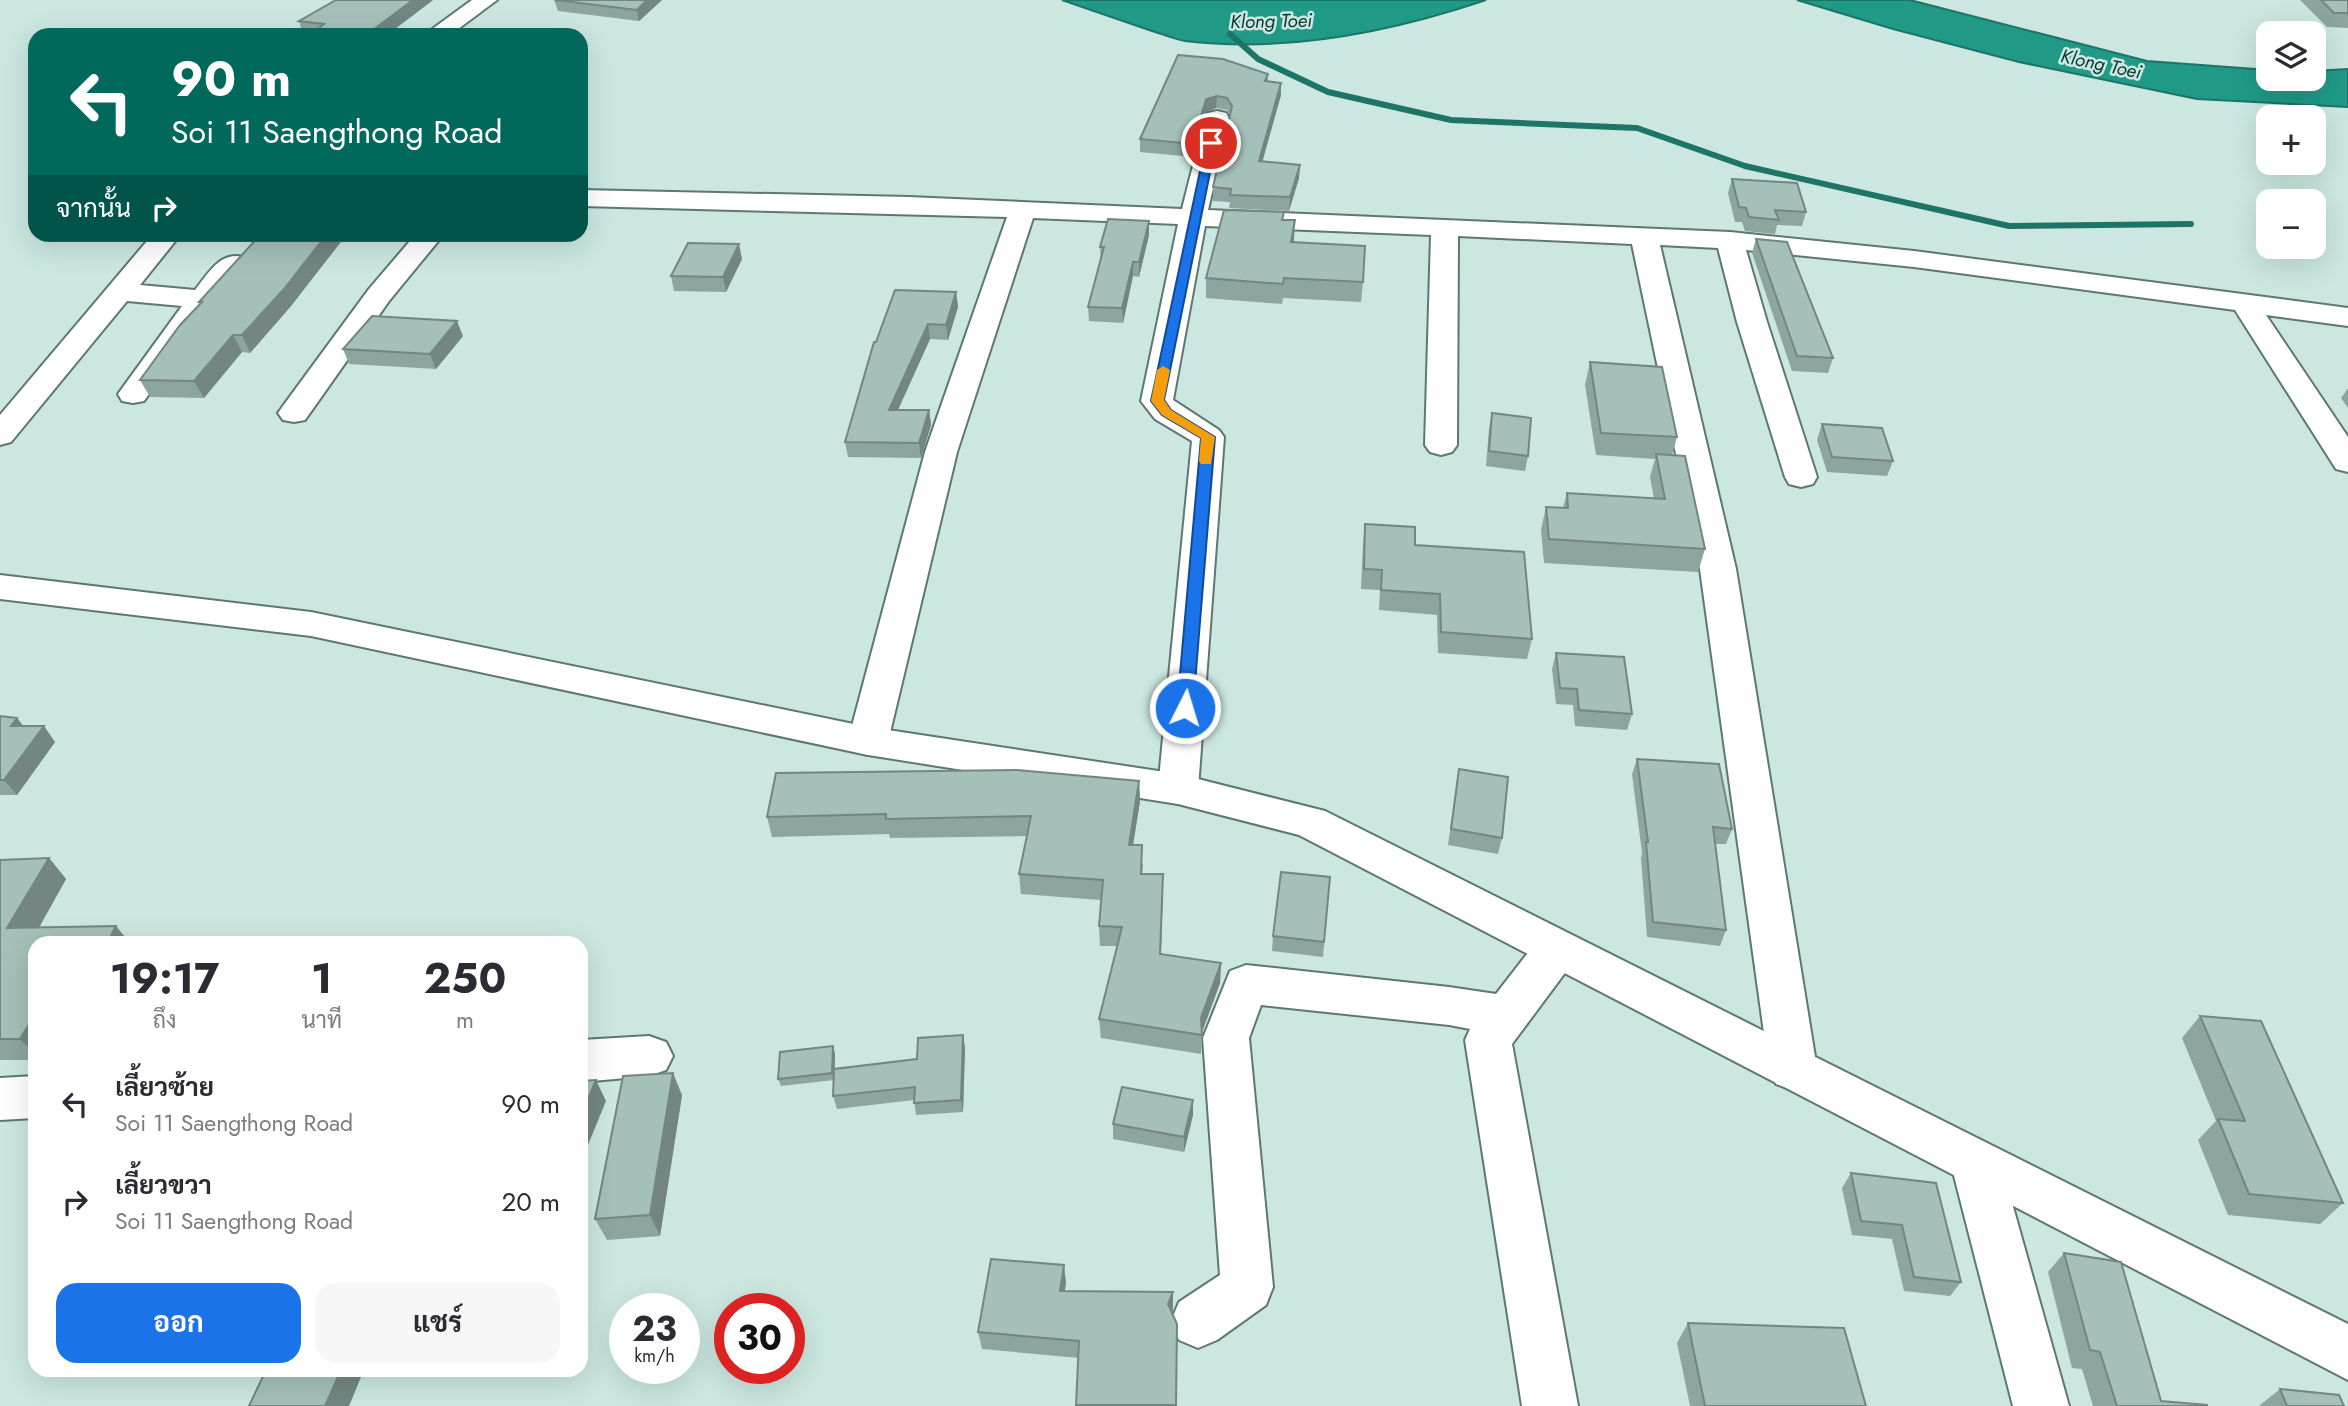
<!DOCTYPE html>
<html lang="th">
<head>
<meta charset="utf-8">
<style>
	:root { --surface:#fff; --page:#f7f7f7; --text:#2b2b33; --muted:#7c7c81; --accent:#1a73e8 }
	body { margin:0; font-family:Jost,Sarabun,sans-serif; background:var(--page); color:var(--text); height:100vh; display:flex; flex-direction:column; font-size:26px; white-space:nowrap }
	* { box-sizing:border-box; margin:0 }
	p { font-size:23px; color:var(--muted) }
	.icon { flex:none; width:38px; height:38px; fill:none; stroke:currentColor; stroke-width:2; stroke-linecap:round; stroke-linejoin:round }
	.map { position:relative; flex:1; overflow:hidden }
	.panel { position:absolute; left:28px; top:936px; width:560px; height:441px; display:flex; flex-direction:column; background:var(--surface); border-radius:21px; box-shadow:0 7px 28px #0002 }
	.panel>* { flex:none }
	.guide { position:absolute; left:28px; top:28px; width:560px; height:214px; border-radius:21px; box-shadow:0 7px 28px #0002; background:#00695c; color:#fff; overflow:hidden }
	.controls { position:absolute; left:2256px; top:21px; display:grid; gap:14px }
	.controls a { display:grid; place-items:center; width:70px; height:70px; border-radius:14px; background:var(--surface); box-shadow:0 7px 28px #0002; font-size:35px }
	.speed { position:absolute; left:609px; top:1293px; display:flex; gap:14px; font-size:35px; font-weight:700; text-align:center }
	.speed>* { display:grid; place-content:center; width:91px; height:91px; border-radius:50%; background:var(--surface); box-shadow:0 7px 28px #0002; line-height:1 }
	.speed small { font-size:18px; font-weight:400 }
	.speed .limit { border:10px solid #d22; background:#fff; color:#111 }
	.pin { position:absolute; display:grid; place-items:center; width:60px; height:60px; color:#fff; margin:-30px; border:4px solid #fff; border-radius:50%; box-shadow:0 2px 7px #0007 }
	.me { position:absolute; width:77px; margin:-38px; rotate:5deg; stroke-linejoin:round; filter:drop-shadow(0 0 5px #0008) }
	.turn { display:flex; align-items:center; gap:24px; height:147px; padding:0 28px; font-size:32px }
	.turn .icon { width:91px; height:91px; stroke-width:2.5 }
	.turn b { display:block; font-size:49px; line-height:60px }
	.then { display:flex; align-items:center; height:66px; padding:0 28px; background:#0003; gap:14px; font-size:26px }
	.eta { display:flex; justify-content:space-evenly; align-items:center; height:119px; text-align:center }
	.eta b { font-size:42px; font-weight:700; line-height:49px }
	.cta { display:flex; gap:14px; margin-top:auto; padding:14px 28px }
	.cta a { flex:1; height:80px; border-radius:21px; background:var(--accent); color:#fff; font-size:28px; font-weight:700; line-height:80px; text-align:center }
	.cta a+a { background:var(--page); color:var(--text) }
	ul { padding:0; list-style:none }
	li { display:flex; align-items:center; gap:21px; height:98px; padding:0 28px }
	li div { flex:1 }
	li b { display:block; font-size:26px }
	li em { font-style:normal }
	.map>svg:first-child { display:block }
	.water { fill:#209a87; stroke:#1c7567; stroke-width:2 }
	.lines { fill:none; stroke-linecap:round; stroke-linejoin:round }
	.stream { stroke:#1c7567; stroke-width:6 }
	.street-casing { stroke:#5e7772; stroke-width:4 }
	.secondary-casing { stroke:#5e7772; stroke-width:4 }
	.street { fill:#fff; fill-rule:evenodd }
	.secondary { fill:#fff; fill-rule:evenodd }
	.wall { fill:#8da59f }
	.shaded-wall { fill:#738682 }
	.building { fill:#a4c0b9; stroke:#738682; stroke-width:2 }
	.route { fill:#1a73e8; stroke:#114b97; stroke-width:2 }
	.slow { fill:#f59e0b }
	.labels { text-anchor:middle; dominant-baseline:central; stroke-width:5; stroke-linejoin:round; paint-order:stroke }
	.far-water-label { font-size:19px; font-style:italic; fill:#023830; stroke:#cbe7e0 }
</style>
</head>
<body>
<div class="map">
<svg width="2348" height="1406" viewBox="0 0 2348 1406">
	<rect width="100%" height="100%" fill="#cbe7e0"/>
	<path class="water" d="M1062 0H1486C1391 32 1285 53 1185 41 1173 39 1160 33 1149 30 1120 20 1091 10 1062 0Z
		M1797 0H1910L2147 61 2268 70V79H2314V71L2348 69V107L2197 99 2019 62 1893 29Z"/>
	<g class="lines">
		<path class="stream" d="M1230 34 1258 59 1328 92 1451 120 1637 128 1745 166 2009 226 2191 224"/>
		<g class="street-casing">
			<path id="street" d="M472 0H497L450 35H424Z
				M1217 111 1226 113 1229 118 1208 210 1730 232 1914 251 2348 308V326L2266 315 2348 437V472L2336 469 2235 310 1914 267 1746 250 1767 322 1817 477 1813 484 1801 487 1789 484 1785 477 1737 322 1718 248 1660 245 1736 569 1817 1069 1810 1084 1793 1090 1776 1084 1769 1069 1700 569 1632 244 1458 236 1457 445 1452 452 1441 455 1430 452 1425 445 1431 235 1205 226 1173 400 1219 430 1224 437 1198 789 1192 800 1178 804 1164 800 1158 789 1192 441 1155 419 1141 401 1178 224 1033 218 957 452 888 741 882 751 868 755 854 751 848 741 925 452 1007 217 581 206V190L909 197 1182 209 1205 118 1208 113Z
				M153 234H181L140 285 195 290C208 274 220 251 243 257L247 263 212 305 144 401 133 403 122 401 118 394 182 306 127 301 11 442 0 445V415Z
				M416 234H444L389 301 305 420 294 422 283 420 278 413 283 406 369 289Z
				M1557 931 1573 936 1579 949 1573 962 1512 1044 1578 1406H1522L1465 1040 1470 1029 1449 1025 1261 1005 1249 1038 1273 1287 1266 1305 1217 1340 1198 1348 1179 1340 1171 1321 1179 1302 1220 1275 1203 1038 1230 971 1246 965 1449 987 1496 994 1541 936Z
				M649 1036 666 1042 673 1056 666 1070 649 1076 581 1082V1040Z
				M35 1076V1118L0 1120V1078Z
				M1976 1141 1994 1148 2001 1164 2069 1406H2013L1951 1164 1958 1148Z"/>
		</g>
		<g class="secondary-casing">
			<path id="secondary" d="M0 575 311 612 868 727 1178 774 1325 811 2348 1324V1380L1299 835 1178 804 868 755 311 636 0 599Z"/>
		</g>
		<use href="#street" class="street"/>
		<use href="#secondary" class="secondary"/>
	</g>
	<path class="wall" d="M433 0 387 35H310V34H303L299 21Z
		M554 0H662L639 21 558 11Z
		M2300 0H2348V28L2327 27Z
		M1178 55 1268 74V82L1281 95 1262 161 1300 165 1299 178 1289 211 1229 208 1230 202 1213 201V187L1230 116 1227 110 1216 108 1206 112 1193 157 1140 152V139Z
		M1732 179 1806 212 1802 226 1777 225 1775 234 1745 231 1742 222H1735L1728 193Z
		M1284 212 1283 220 1294 242 1363 282 1361 302 1283 298 1282 304 1206 298V278Z
		M1149 221V235L1139 277 1133 276 1123 323 1089 321 1088 307 1101 262 1100 247Z
		M261 234H347L291 306 250 353 242 352 204 398 150 397 140 380 200 304 199 302Z
		M1756 239 1833 358 1828 373 1792 371 1752 253Z
		M742 259 726 292 674 291 671 276Z
		M956 292 958 307 948 340 930 339 898 410H929L931 425 921 458 848 457 845 442 876 342Z
		M463 336 436 369 349 364 343 349Z
		M1590 362 1677 437 1672 455 1705 549 1698 572 1544 563 1541 530 1546 507 1563 508 1567 493 1654 499 1650 477 1655 459 1596 455 1585 385Z
		M2348 388V408L2341 398Z
		M1492 413 1528 456 1525 471 1486 466 1489 429Z
		M1822 424 1893 461 1887 476 1827 472 1817 440Z
		M1365 524 1415 545 1532 639 1527 659 1438 653 1437 615 1379 610 1380 590 1361 589 1363 544Z
		M1556 653 1632 714 1627 730 1575 726 1573 705 1556 704 1552 669Z
		M0 716 55 742 17 795H0Z
		M1637 759 1732 829 1726 844H1715L1726 930 1720 946 1647 937 1641 858 1642 853 1632 774Z
		M1459 769 1502 838 1498 854 1448 845Z
		M1139 781 1140 801 1133 845 1143 865 1142 874H1163L1161 955 1221 963 1220 983 1202 1033 1201 1054 1101 1038 1099 1019 1117 946H1100L1099 926 1101 900 1021 894 1019 874 1027 836 890 838 889 834 772 837 767 817Z
		M49 858 66 879 39 928 35 943V1060H0V860Z
		M1330 877 1323 957 1272 951 1273 936Z
		M2200 1016 2343 1203 2320 1224 2228 1215 2198 1140 2216 1121 2182 1038Z
		M963 1035 965 1048 963 1112 916 1115 914 1100 837 1109 833 1096 834 1080 781 1086 778 1079 833 1046 835 1054V1069L917 1059Z
		M682 1095 660 1236 607 1240 595 1219Z
		M1193 1100V1115L1184 1152 1113 1139V1124Z
		M1851 1173 1961 1282 1950 1296 1904 1291 1892 1239 1852 1235 1842 1188Z
		M2064 1253 2161 1401 2207 1406H2093L2082 1369 2072 1368 2048 1272Z
		M1066 1283 1064 1291 1173 1292 1172 1312 1177 1324 1176 1406H1076L1079 1358 982 1349 978 1332Z
		M1688 1323 1866 1406H1690L1677 1343Z
		M2280 1389 2344 1406H2259Z"/>
	<path class="shaded-wall" d="M413 0H433L387 35H366Z
		M647 0H662L639 21 637 10Z
		M1281 83V95L1259 174V161Z
		M1217 96 1216 108 1206 112 1193 157V144L1206 99Z
		M1300 165 1299 178 1289 211 1290 197Z
		M1295 220 1294 240 1290 261 1291 242Z
		M1149 221V235L1139 277V262Z
		M327 234H347L291 306 250 353 242 335Z
		M739 244 742 259 726 292 723 277Z
		M1133 262V276L1123 323 1122 308Z
		M956 292 958 307 948 340 946 325Z
		M457 321 463 336 436 369 430 354Z
		M928 324 930 339 891 425 889 410Z
		M233 335 242 352 204 398 194 381Z
		M929 410 931 425 921 458 919 443Z
		M17 718 29 733 11 726Z
		M44 726 55 742 17 795 4 780Z
		M1139 781 1140 801 1130 864 1129 845Z
		M49 858 66 879 26 950 7 928Z
		M1163 874V893L1160 974V954Z
		M116 926 130 943H107Z
		M1221 963 1220 983 1201 1034V1018Z
		M35 1014V1054L20 1039Z
		M963 1035 965 1048 963 1112 961 1100Z
		M833 1046 835 1054 834 1080 832 1073Z
		M673 1073 682 1095 660 1236 650 1215Z
		M596 1080 606 1101 581 1162V1116Z
		M1193 1100V1115L1184 1152V1137Z
		M1064 1265 1066 1283 1062 1309 1060 1291Z
		M1173 1292V1310L1169 1322 1168 1304Z
		M341 1370H364L349 1406H325Z"/>
	<path class="building" d="M336 0H413L366 35H310L324 24 299 21Z
		M555 0H647L637 10Z
		M2321 0H2348V13H2334Z
		M1178 55 1223 59 1268 74 1265 81 1281 83 1259 161 1300 165 1290 197 1230 195 1231 189 1213 187 1232 106 1227 98 1217 96 1206 99 1193 144 1140 139Z
		M1732 179 1797 183 1806 212 1775 210 1779 220 1749 217 1746 208 1739 207Z
		M1224 210 1284 212 1282 220H1295L1291 242 1365 246 1363 282 1284 278 1283 284 1206 278Z
		M1108 219 1149 221 1139 262H1133L1122 308 1088 307 1104 247H1100Z
		M261 234H327L284 289 242 335H233L194 381 140 380 180 325 202 302H199Z
		M1756 239 1787 242 1833 358 1797 356Z
		M688 243 739 244 723 277 671 276Z
		M895 290 956 292 946 325 928 324 889 410H929L919 443 845 442 874 342H876Z
		M372 316 457 321 430 354 343 349Z
		M1590 362 1662 367 1677 437 1601 433Z
		M1492 413 1531 418 1528 456 1489 451Z
		M1822 424 1882 428 1893 461 1832 457Z
		M1656 454 1685 456 1705 549 1549 539 1546 507 1568 508 1567 493 1665 499Z
		M1365 524 1415 527V545L1524 552 1532 639 1441 632 1440 594 1381 590 1382 570 1364 569Z
		M1556 653 1624 657 1632 714 1579 710 1577 689 1560 688Z
		M0 716 17 718 11 726H44L4 780H0Z
		M1637 759 1719 764 1732 829 1713 827 1726 930 1653 922 1646 842H1648Z
		M1459 769 1508 777 1502 838 1451 829Z
		M1017 770 1139 781 1129 845H1142L1141 874H1163L1160 954 1221 963 1201 1018 1202 1035 1099 1019 1122 927 1099 926 1103 880 1019 874 1031 816 886 819V814L767 817 776 773Z
		M49 858 7 928 116 926 107 943H35V1014L20 1039H0V860Z
		M1281 872 1330 877 1324 942 1273 936Z
		M2200 1016 2261 1021 2343 1203 2249 1194 2218 1119 2245 1121Z
		M963 1035 961 1100 914 1103 915 1087 833 1096 834 1069 917 1059 918 1038Z
		M833 1046 832 1073 778 1079 780 1052Z
		M673 1073 650 1215 595 1219 623 1076Z
		M596 1080 581 1116V1081Z
		M1122 1087 1193 1100 1184 1137 1113 1124Z
		M1851 1173 1936 1183 1961 1282 1914 1277 1902 1225 1861 1221Z
		M2064 1253 2121 1262 2161 1401 2207 1405V1406H2117L2100 1352 2090 1350Z
		M991 1259 1064 1265 1060 1291 1173 1292 1168 1304 1177 1324 1176 1405H1076L1079 1341 978 1332Z
		M1688 1323 1844 1328 1866 1406H1705Z
		M266 1370H341L325 1406H249Z
		M2280 1389 2339 1395 2344 1406H2287Z"/>
	<path class="route" d="M1211 140 1216 143 1164 400 1171 410 1215 437 1193 708 1185 713 1177 708 1201 438 1162 415 1151 401 1206 143Z"/>
	<path class="slow" d="M1163 366 1170 370 1164 400 1171 410 1215 437 1211 464H1201L1199 461 1201 438 1162 415 1151 401 1157 370Z"/>
	<g class="labels">
		<g class="far-water-label">
			<text transform="translate(1271 21) rotate(-1)">Klong Toei</text>
			<text transform="translate(2101 64) rotate(12)">Klong Toei</text>
		</g>
	</g>
</svg>
<div class="controls">
<a><svg class="icon" aria-label="layers" viewBox="0 0 24 24"><path d="M12 4l9 5-9 5-9-5zM3 14l9 5 9-5"/></svg></a>
<a>+</a>
<a>−</a>
</div>
<div class="speed"><div>23<small>km/h</small></div><div class="limit">30</div></div>
<div class="pin" style="left:1211px;top:143px;background:#d93025"><svg class="icon" aria-label="arrive" viewBox="0 0 24 24"><path d="M6 21V4h12l-3 4 3 4H6"/></svg></div>
<svg class="me" style="left:1185px;top:708px" viewBox="-20 -20 40 40"><circle r="17" fill="#1a73e8" stroke="#fff" stroke-width="3"/><path d="M0-11L8 9 0 5-8 9z" fill="#fff"/></svg>
<div class="guide">
<div class="turn"><svg class="icon" aria-label="left" viewBox="0 0 24 24"><path d="M17 20v-9H6M10 6l-5 5 5 5"/></svg><div><b>90 m</b>Soi 11 Saengthong Road</div></div>
<div class="then">จากนั้น<svg class="icon" aria-label="right" viewBox="0 0 24 24"><path d="M7 20v-9h11M14 6l5 5-5 5"/></svg></div>
</div>
<section class="panel">
<div class="eta">
<div><b>19:17</b><p>ถึง</p></div>
<div><b>1</b><p>นาที</p></div>
<div><b>250</b><p>m</p></div>
</div>
<ul>
<li><svg class="icon" aria-label="left" viewBox="0 0 24 24"><path d="M17 20v-9H6M10 6l-5 5 5 5"/></svg><div><b>เลี้ยวซ้าย</b><p>Soi 11 Saengthong Road</p></div><em>90 m</em></li>
<li><svg class="icon" aria-label="right" viewBox="0 0 24 24"><path d="M7 20v-9h11M14 6l5 5-5 5"/></svg><div><b>เลี้ยวขวา</b><p>Soi 11 Saengthong Road</p></div><em>20 m</em></li>
</ul>
<div class="cta"><a>ออก</a><a>แชร์</a></div>
</section>
</div>
</body>
</html>
